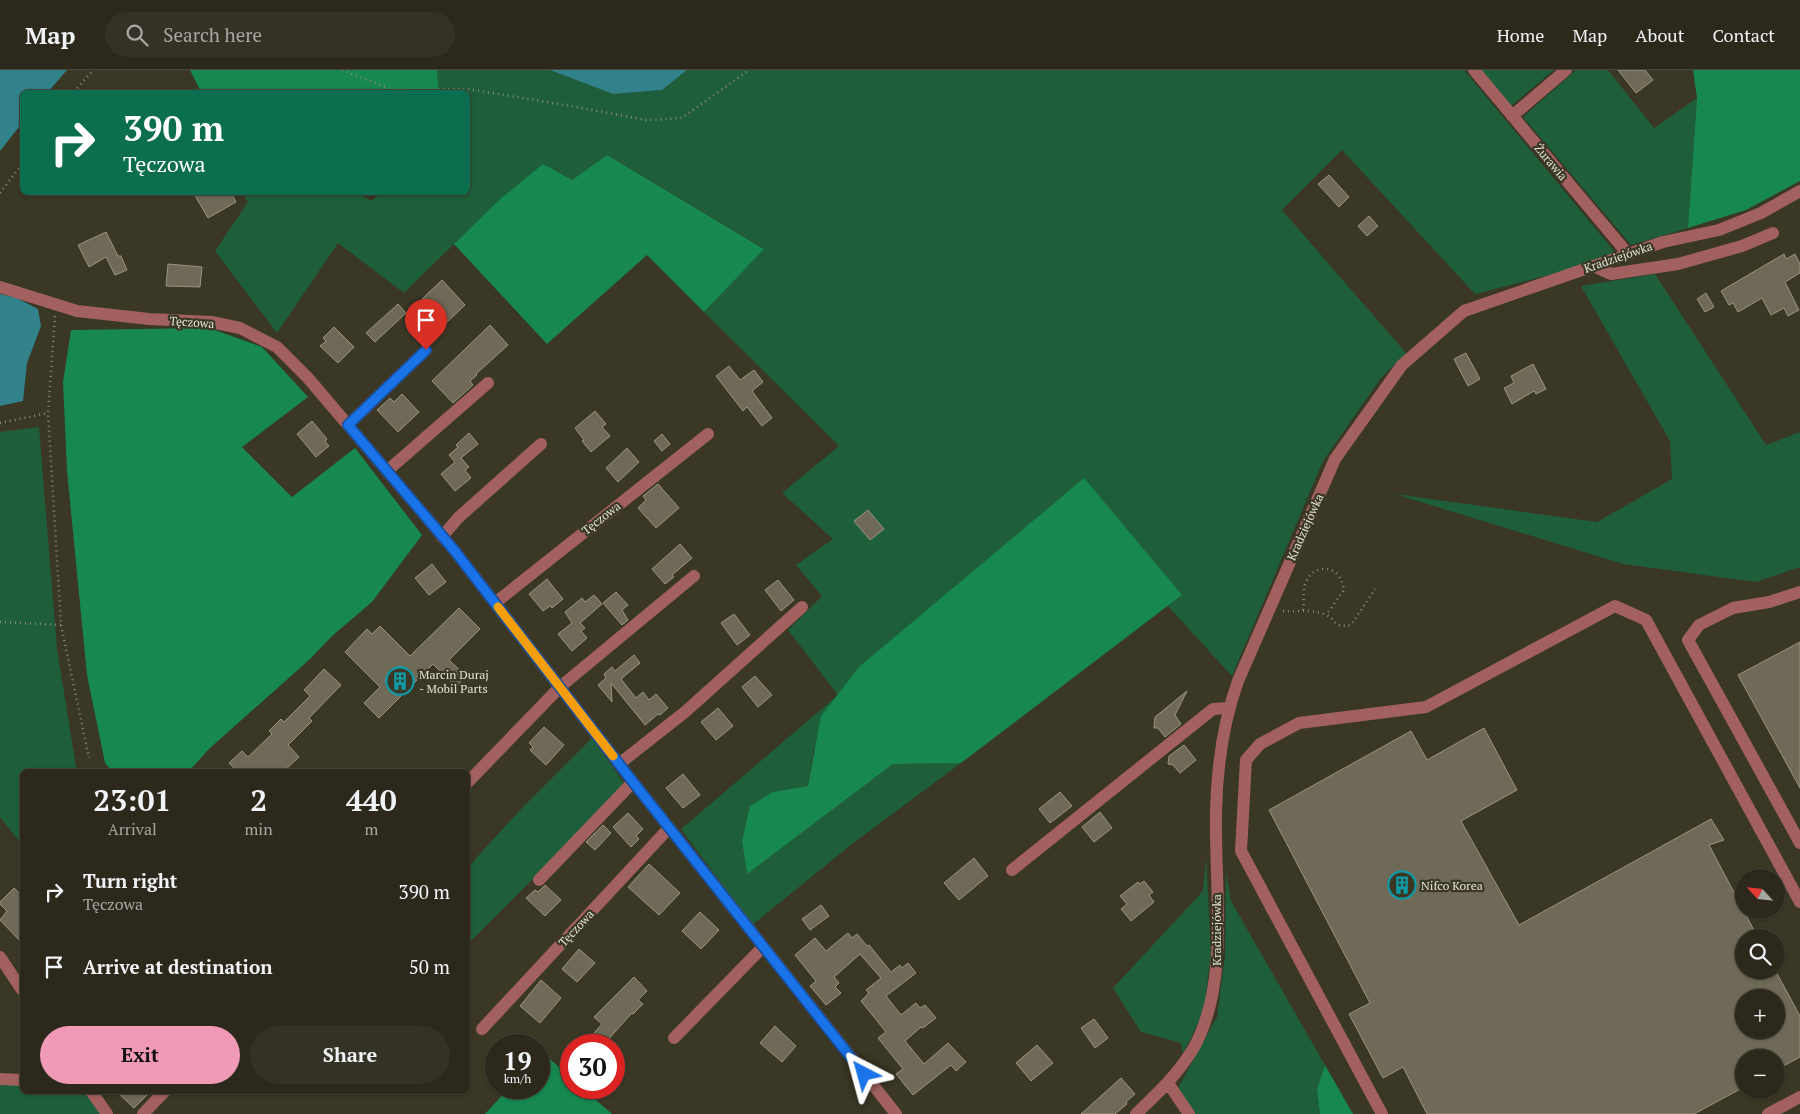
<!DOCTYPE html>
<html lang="en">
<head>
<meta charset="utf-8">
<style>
	:root { --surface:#2c291c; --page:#343125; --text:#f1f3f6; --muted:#a6a6a3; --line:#48453b; --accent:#f09ab7 }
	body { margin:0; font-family:"PT Serif",serif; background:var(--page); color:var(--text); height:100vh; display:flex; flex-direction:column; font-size:19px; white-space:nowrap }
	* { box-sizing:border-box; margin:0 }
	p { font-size:16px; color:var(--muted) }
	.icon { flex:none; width:28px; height:28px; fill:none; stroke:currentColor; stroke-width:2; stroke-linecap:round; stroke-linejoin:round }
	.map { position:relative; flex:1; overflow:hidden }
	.side { position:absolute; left:20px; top:699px; width:450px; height:325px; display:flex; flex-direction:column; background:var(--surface); border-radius:8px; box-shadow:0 1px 4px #0004,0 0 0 1px var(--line) }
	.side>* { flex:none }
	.guide { position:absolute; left:20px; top:20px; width:450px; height:105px; border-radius:8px; box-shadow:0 1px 4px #0004,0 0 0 1px var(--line); background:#0b6e4f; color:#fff; overflow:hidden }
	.needle { width:32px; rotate:297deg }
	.buttons { position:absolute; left:1735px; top:799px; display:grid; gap:10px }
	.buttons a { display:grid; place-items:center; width:50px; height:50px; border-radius:50%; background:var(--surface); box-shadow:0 1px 4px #0004,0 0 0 1px var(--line); font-size:25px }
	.speed { position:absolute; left:485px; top:964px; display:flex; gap:10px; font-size:25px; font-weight:700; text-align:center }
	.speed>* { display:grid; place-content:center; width:65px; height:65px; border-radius:50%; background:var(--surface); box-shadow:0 1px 4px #0004,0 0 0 1px var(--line); line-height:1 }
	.speed small { font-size:12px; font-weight:400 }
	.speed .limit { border:8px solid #d22; background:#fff; color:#111 }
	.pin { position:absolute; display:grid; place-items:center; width:42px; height:42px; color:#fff; margin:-51px -21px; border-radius:50% 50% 50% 0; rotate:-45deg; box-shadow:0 0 5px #0007 }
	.pin .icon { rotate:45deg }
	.me { position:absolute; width:55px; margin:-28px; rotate:321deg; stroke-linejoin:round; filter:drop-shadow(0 0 4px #0008) }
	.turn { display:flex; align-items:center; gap:18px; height:105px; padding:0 20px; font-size:22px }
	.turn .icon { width:65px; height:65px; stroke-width:2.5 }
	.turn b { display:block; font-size:35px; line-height:42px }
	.eta { display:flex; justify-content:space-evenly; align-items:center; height:85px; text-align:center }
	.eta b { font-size:30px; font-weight:600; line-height:35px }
	.primary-button { display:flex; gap:10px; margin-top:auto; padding:10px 20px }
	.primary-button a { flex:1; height:58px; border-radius:30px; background:var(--accent); color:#111; font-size:20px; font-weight:600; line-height:58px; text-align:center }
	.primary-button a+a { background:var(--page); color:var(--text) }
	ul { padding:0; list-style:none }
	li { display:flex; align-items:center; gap:15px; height:75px; padding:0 20px }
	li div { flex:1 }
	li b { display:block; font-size:19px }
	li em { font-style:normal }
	header { display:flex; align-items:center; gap:30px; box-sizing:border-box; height:70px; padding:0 25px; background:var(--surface); border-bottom:1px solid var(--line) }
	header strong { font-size:24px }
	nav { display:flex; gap:28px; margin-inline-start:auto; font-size:18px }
	.search { width:350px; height:45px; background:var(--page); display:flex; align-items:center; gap:12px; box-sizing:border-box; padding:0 18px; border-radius:28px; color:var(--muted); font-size:19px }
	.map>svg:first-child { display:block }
	.green { fill:#1e5e3a }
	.forest { fill:#178850 }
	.water { fill:#32828c }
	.building { fill:#6f6a57; stroke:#9a9581; fill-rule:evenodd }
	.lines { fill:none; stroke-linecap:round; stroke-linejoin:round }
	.path { stroke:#8d8a7c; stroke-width:2.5; stroke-dasharray:1 4; stroke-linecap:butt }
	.minor { stroke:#a2615f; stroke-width:12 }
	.route-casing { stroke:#114b97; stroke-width:12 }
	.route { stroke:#1a73e8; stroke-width:9 }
	.slow { stroke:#f59e0b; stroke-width:9 }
	.labels { text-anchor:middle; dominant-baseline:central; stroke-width:4.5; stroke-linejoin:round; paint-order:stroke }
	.street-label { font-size:12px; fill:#e5e3d8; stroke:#3b3725 }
	.poi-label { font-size:12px; fill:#e5e3d8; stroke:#3b3725; text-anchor:start }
</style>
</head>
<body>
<header>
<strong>Map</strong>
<div class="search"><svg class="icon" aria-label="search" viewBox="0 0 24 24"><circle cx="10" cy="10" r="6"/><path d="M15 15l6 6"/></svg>Search here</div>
<nav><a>Home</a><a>Map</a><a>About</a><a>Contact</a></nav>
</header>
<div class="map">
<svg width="1800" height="1044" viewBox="0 0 1800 1044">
	<rect width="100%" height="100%" fill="#3b3725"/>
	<path class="green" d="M437 0H550L613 24 662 20 687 0H1464L1619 187 1475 224 1342 80 1282 140 1406 283 1381 308 1323 391 1232 606 1167 535 1181 525 814 679 808 716 773 722 742 771 747 804 893 694 961 693 852 774 752 855 681 759 838 625 788 560 822 526 796 495 833 469 782 423 839 376 704 242 763 178 607 85 572 110 499 130 404 223 338 173 277 263 215 181 248 132 242 123H358L371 131 382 123 468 122V22H439Z
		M1481 0H1554L1511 36Z
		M1576 0H1608L1654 58 1697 28 1688 158 1631 175 1523 47Z
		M1655 204 1766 375 1800 362V497L1756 512 1623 494 1395 424 1597 452 1672 409 1670 371 1581 216Z
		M39 357 57 579 76 697 82 701H22V775L0 747V362Z
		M592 668 624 713 557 785 470 872 468 870V797L522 738Z
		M1206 787 1211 883 1204 941 1183 984 1181 973 1141 962 1113 918 1203 821Z
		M1226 802 1231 831 1325 995 1317 1019 1320 1044H1195L1178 1018 1217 947 1225 885Z
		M0 1004 22 1005V1021H83L101 1044H0Z"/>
	<path class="forest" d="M190 0H437L439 22H201Z
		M1693 0H1800V111L1746 140 1688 158 1697 28Z
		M607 85 764 179 704 242 647 185 547 274 454 174 499 130 543 94 572 110Z
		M209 258 262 277 308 327 242 377 292 427 355 378 422 465 372 532 332 566 310 589 209 679 189 701H112L105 693 87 605 67 401 63 312 71 260Z
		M1084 408 1182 525 961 693 893 694 747 804 742 771 750 736 773 722 808 716 821 646 859 597Z
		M542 982 571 1008V1018H582L612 1044H485L509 1018H539V986Z
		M1325 995 1353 1044H1320L1317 1019Z"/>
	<path class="water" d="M0 0H67L48 22H22V53L0 81Z
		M550 0H687L662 20 613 24Z
		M0 224 17 228 38 239 41 256 27 293 23 331 0 336Z"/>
	<path class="building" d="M1618 0H1645L1653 10 1636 23Z
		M1329 105 1349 127 1339 137 1318 114Z
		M193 122H231L236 132 208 148Z
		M1369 146 1378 156 1367 166 1358 156Z
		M106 162 118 186H121L127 200 115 205 106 187 89 197 78 175Z
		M1784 184 1786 189 1795 184 1800 194V203L1785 212 1799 240 1788 246 1784 238 1771 245 1762 228 1738 242 1733 233 1729 235 1721 221Z
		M168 194 202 197 200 217 166 216Z
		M442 210 465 235 445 254 422 229Z
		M1706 223 1714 237 1705 242 1697 229Z
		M398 234 406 243 375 272 366 263Z
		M490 255 508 275 476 304 477 305 470 311 473 315 453 333 432 311Z
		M334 257 354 277 338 293 320 276 326 271 323 268Z
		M1466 283 1480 309 1468 316 1454 289Z
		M1533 294 1546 319 1536 324 1534 321 1512 334 1504 318 1514 313 1511 306Z
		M729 296 740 310 754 300 763 312 752 321 772 348 762 356 747 337 743 341 716 306Z
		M402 324 419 342 398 362 377 340 390 328 394 332Z
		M595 341 606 354 602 357 610 366 591 382 582 371 584 370 575 358Z
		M312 351 327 369 325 371 329 376 316 387 297 364Z
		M469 363 478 374 461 388 469 397 465 400 471 408 455 421 441 404 455 392 449 385 458 377 456 375Z
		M662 364 670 374 662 381 654 371Z
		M627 378 639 392 618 412 606 398Z
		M658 414 679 438 656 458 638 438 646 430 643 426Z
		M868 440 884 459 870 470 854 451Z
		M680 474 692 488 672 505 674 507 665 514 652 499Z
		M432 494 446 512 429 525 415 508Z
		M547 509 563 529 552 538 550 536 543 541 529 524Z
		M778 510 794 530 781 541 765 520Z
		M616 522 628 535 622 540 628 550 622 555 603 533Z
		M594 525 602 534 580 553 585 558 581 561 587 568 572 581 558 564 572 553 565 542 582 528 585 532Z
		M459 538 480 559 449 590 466 606 456 617 433 594 379 648 364 633 380 617 345 582 367 559 372 564 380 556 410 586Z
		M734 544 750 565 737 575 721 553Z
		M1800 572V718L1738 605Z
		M634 585 640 593 621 609 636 628 643 622 649 630 656 624 668 638 660 645 658 644 645 655 611 613 612 632 598 615 606 608 604 604 612 597 615 601Z
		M324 599 341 615 309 648 312 651 288 675 299 687 284 701H237L229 693 242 681 248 687 272 664 269 661 281 649 284 652 310 626 304 620Z
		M755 606 772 625 758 637 742 617Z
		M1187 621 1175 645 1181 654 1165 667 1158 658H1154L1155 647Z
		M718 638 733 656 716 670 701 652Z
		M544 657 564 675 546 695 530 680 533 677 529 673Z
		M1484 658 1517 720 1461 751 1519 855 1711 749 1724 770 1709 775 1758 868H1744V900H1775L1800 946V987L1776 1000V988H1744V1017L1694 1044H1427L1403 997 1383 1008 1349 944 1370 933 1269 740 1411 661 1427 690ZM1744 928H1776V960H1744Z
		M1184 675 1196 690 1180 703 1173 695 1168 694 1169 686Z
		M683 704 700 725 683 738 666 718Z
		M1060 722 1072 736 1050 753 1039 739Z
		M1100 742 1112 758 1094 772 1082 757Z
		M628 743 643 759 636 766 639 769 631 777 613 757Z
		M603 755 611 763 595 780 586 772Z
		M974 788 988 806 959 830 944 813Z
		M649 794 680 823 659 845 628 817Z
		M1144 811 1153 822 1149 825 1154 832 1131 851 1121 839 1127 834 1120 826 1138 812 1140 814Z
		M545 815 561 830 545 846 526 828 535 820 538 822Z
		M14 818 22 826V873L0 850 7 841 0 834V832Z
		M821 835 829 846 810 860 802 849Z
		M700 842 719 860 701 879 682 861Z
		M848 863 852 868 857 864 867 876 869 875 891 902 900 895 902 898 908 893 916 903 886 926 901 945 916 933 920 938 925 935 936 948 923 958 921 957 905 971 924 994 948 973 966 992 956 1001 951 995 913 1025 896 1004 903 999 878 968 886 962 861 931 869 923 866 920 881 908 860 884 834 907 839 913 835 917 841 923 826 935 810 916 816 911 795 885 815 868 826 881Z
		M579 879 595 893 577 912 562 899Z
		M634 907 647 921 638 930 643 934 633 944 632 943 605 973 594 963 602 954 594 947Z
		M541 910 561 928 540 953 520 936Z
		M1094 949 1108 968 1095 978 1081 958Z
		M775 956 796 976 782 992 760 973Z
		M1037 975 1053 993 1031 1011 1016 993Z
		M1121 1008 1135 1024 1126 1032 1127 1034 1115 1044H1081Z
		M116 1021H151L134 1038Z"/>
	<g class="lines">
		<path class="path" d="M342 0 393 20 468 19 571 36 646 50 682 48 749 0
			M74 22 93 0
			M0 123 22 94
			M55 246 48 343 61 555 89 688
			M0 353 48 343
			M1303 540C1305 531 1302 520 1306 512 1310 499 1329 494 1338 505 1342 510 1343 515 1344 520L1327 544
			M1283 541C1298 542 1308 539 1324 544 1336 547 1332 559 1351 555L1375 519
			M0 552 61 555"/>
		<path class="minor" d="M1474 0 1628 184
			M1512 46 1566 0
			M1593 196 1611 204 1678 194 1742 176 1773 163
			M0 217 77 241 149 249 211 252 240 258 277 277 308 308 454 480 633 712 896 1044
			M348 355 426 280
			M387 401 488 313
			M442 467 458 448 541 374
			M1800 522 1769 532 1733 538 1699 555 1688 570 1800 773
			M495 533 708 364
			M619 694 685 642 802 537
			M468 712 560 617 694 506
			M1012 800 1213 639 1228 638
			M539 810 633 712
			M0 887 22 920
			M482 959 669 758
			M674 968 763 877
			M0 1009 22 1010
			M1168 1013 1189 1044
			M91 1021 107 1044
			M143 1044 165 1021
			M1136 1044C1157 1024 1178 1004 1193 979 1231 913 1214 814 1216 741 1217 696 1223 653 1238 611L1335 389 1402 295 1464 241 1663 172 1719 160 1761 143 1800 121
			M1382 1044 1241 781 1246 690 1260 674 1299 653 1426 637 1615 536 1646 550 1800 832
			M1768 1044 1800 1027"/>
	</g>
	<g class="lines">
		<g class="route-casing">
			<path id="route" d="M426 280 348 355 454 480 633 712 864 1004"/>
		</g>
		<use href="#route" class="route"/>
		<path class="slow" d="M498 537 613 686"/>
	</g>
	<defs>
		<g id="building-ring" transform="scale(1.4375)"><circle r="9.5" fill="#3b3725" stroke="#0f9aa8" stroke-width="1.5"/><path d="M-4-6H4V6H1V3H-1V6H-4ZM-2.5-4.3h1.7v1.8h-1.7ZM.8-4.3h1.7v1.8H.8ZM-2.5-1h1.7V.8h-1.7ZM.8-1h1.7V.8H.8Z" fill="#0f9aa8"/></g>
	</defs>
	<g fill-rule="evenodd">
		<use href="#building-ring" x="400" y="611"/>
		<use href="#building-ring" x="1402" y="815"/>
	</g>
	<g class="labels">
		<g class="street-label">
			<text transform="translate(1551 92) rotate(50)">Żurawia</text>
			<text transform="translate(1618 187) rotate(-19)">Kradziejówka</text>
			<text transform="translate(192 252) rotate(4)">Tęczowa</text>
			<text transform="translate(601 448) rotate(-38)">Tęczowa</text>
			<text transform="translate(1305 457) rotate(-66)">Kradziejówka</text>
			<text transform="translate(576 858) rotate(-47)">Tęczowa</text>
			<text transform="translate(1216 860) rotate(-90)">Kradziejówka</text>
		</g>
		<g class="poi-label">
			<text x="419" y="604">Marcin Duraj<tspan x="419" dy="14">- Mobil Parts</tspan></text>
			<text x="1421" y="815">Nifco Korea</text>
		</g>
	</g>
</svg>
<div class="buttons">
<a><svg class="needle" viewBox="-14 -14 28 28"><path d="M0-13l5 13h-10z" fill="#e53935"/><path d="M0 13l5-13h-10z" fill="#a6a6a3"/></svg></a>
<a><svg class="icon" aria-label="search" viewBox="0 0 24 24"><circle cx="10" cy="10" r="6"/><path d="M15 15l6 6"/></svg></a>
<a>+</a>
<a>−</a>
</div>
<div class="speed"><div>19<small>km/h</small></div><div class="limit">30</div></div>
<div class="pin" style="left:426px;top:280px;background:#d93025"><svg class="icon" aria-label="arrive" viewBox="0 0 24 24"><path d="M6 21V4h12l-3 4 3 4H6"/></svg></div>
<svg class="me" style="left:864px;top:1004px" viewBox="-20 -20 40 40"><path d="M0-17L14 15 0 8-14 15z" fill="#1a73e8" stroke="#fff" stroke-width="4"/></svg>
<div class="guide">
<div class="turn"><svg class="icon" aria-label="right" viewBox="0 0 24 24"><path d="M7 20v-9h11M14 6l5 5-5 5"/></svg><div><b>390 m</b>Tęczowa</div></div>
</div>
<section class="side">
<div class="eta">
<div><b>23:01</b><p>Arrival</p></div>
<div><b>2</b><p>min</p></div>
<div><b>440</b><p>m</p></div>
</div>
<ul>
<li><svg class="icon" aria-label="right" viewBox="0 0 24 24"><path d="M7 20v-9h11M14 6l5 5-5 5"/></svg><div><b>Turn right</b><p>Tęczowa</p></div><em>390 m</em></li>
<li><svg class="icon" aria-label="arrive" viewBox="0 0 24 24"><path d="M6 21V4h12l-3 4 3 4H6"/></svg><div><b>Arrive at destination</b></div><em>50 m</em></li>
</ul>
<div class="primary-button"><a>Exit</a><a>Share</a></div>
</section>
</div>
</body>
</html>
